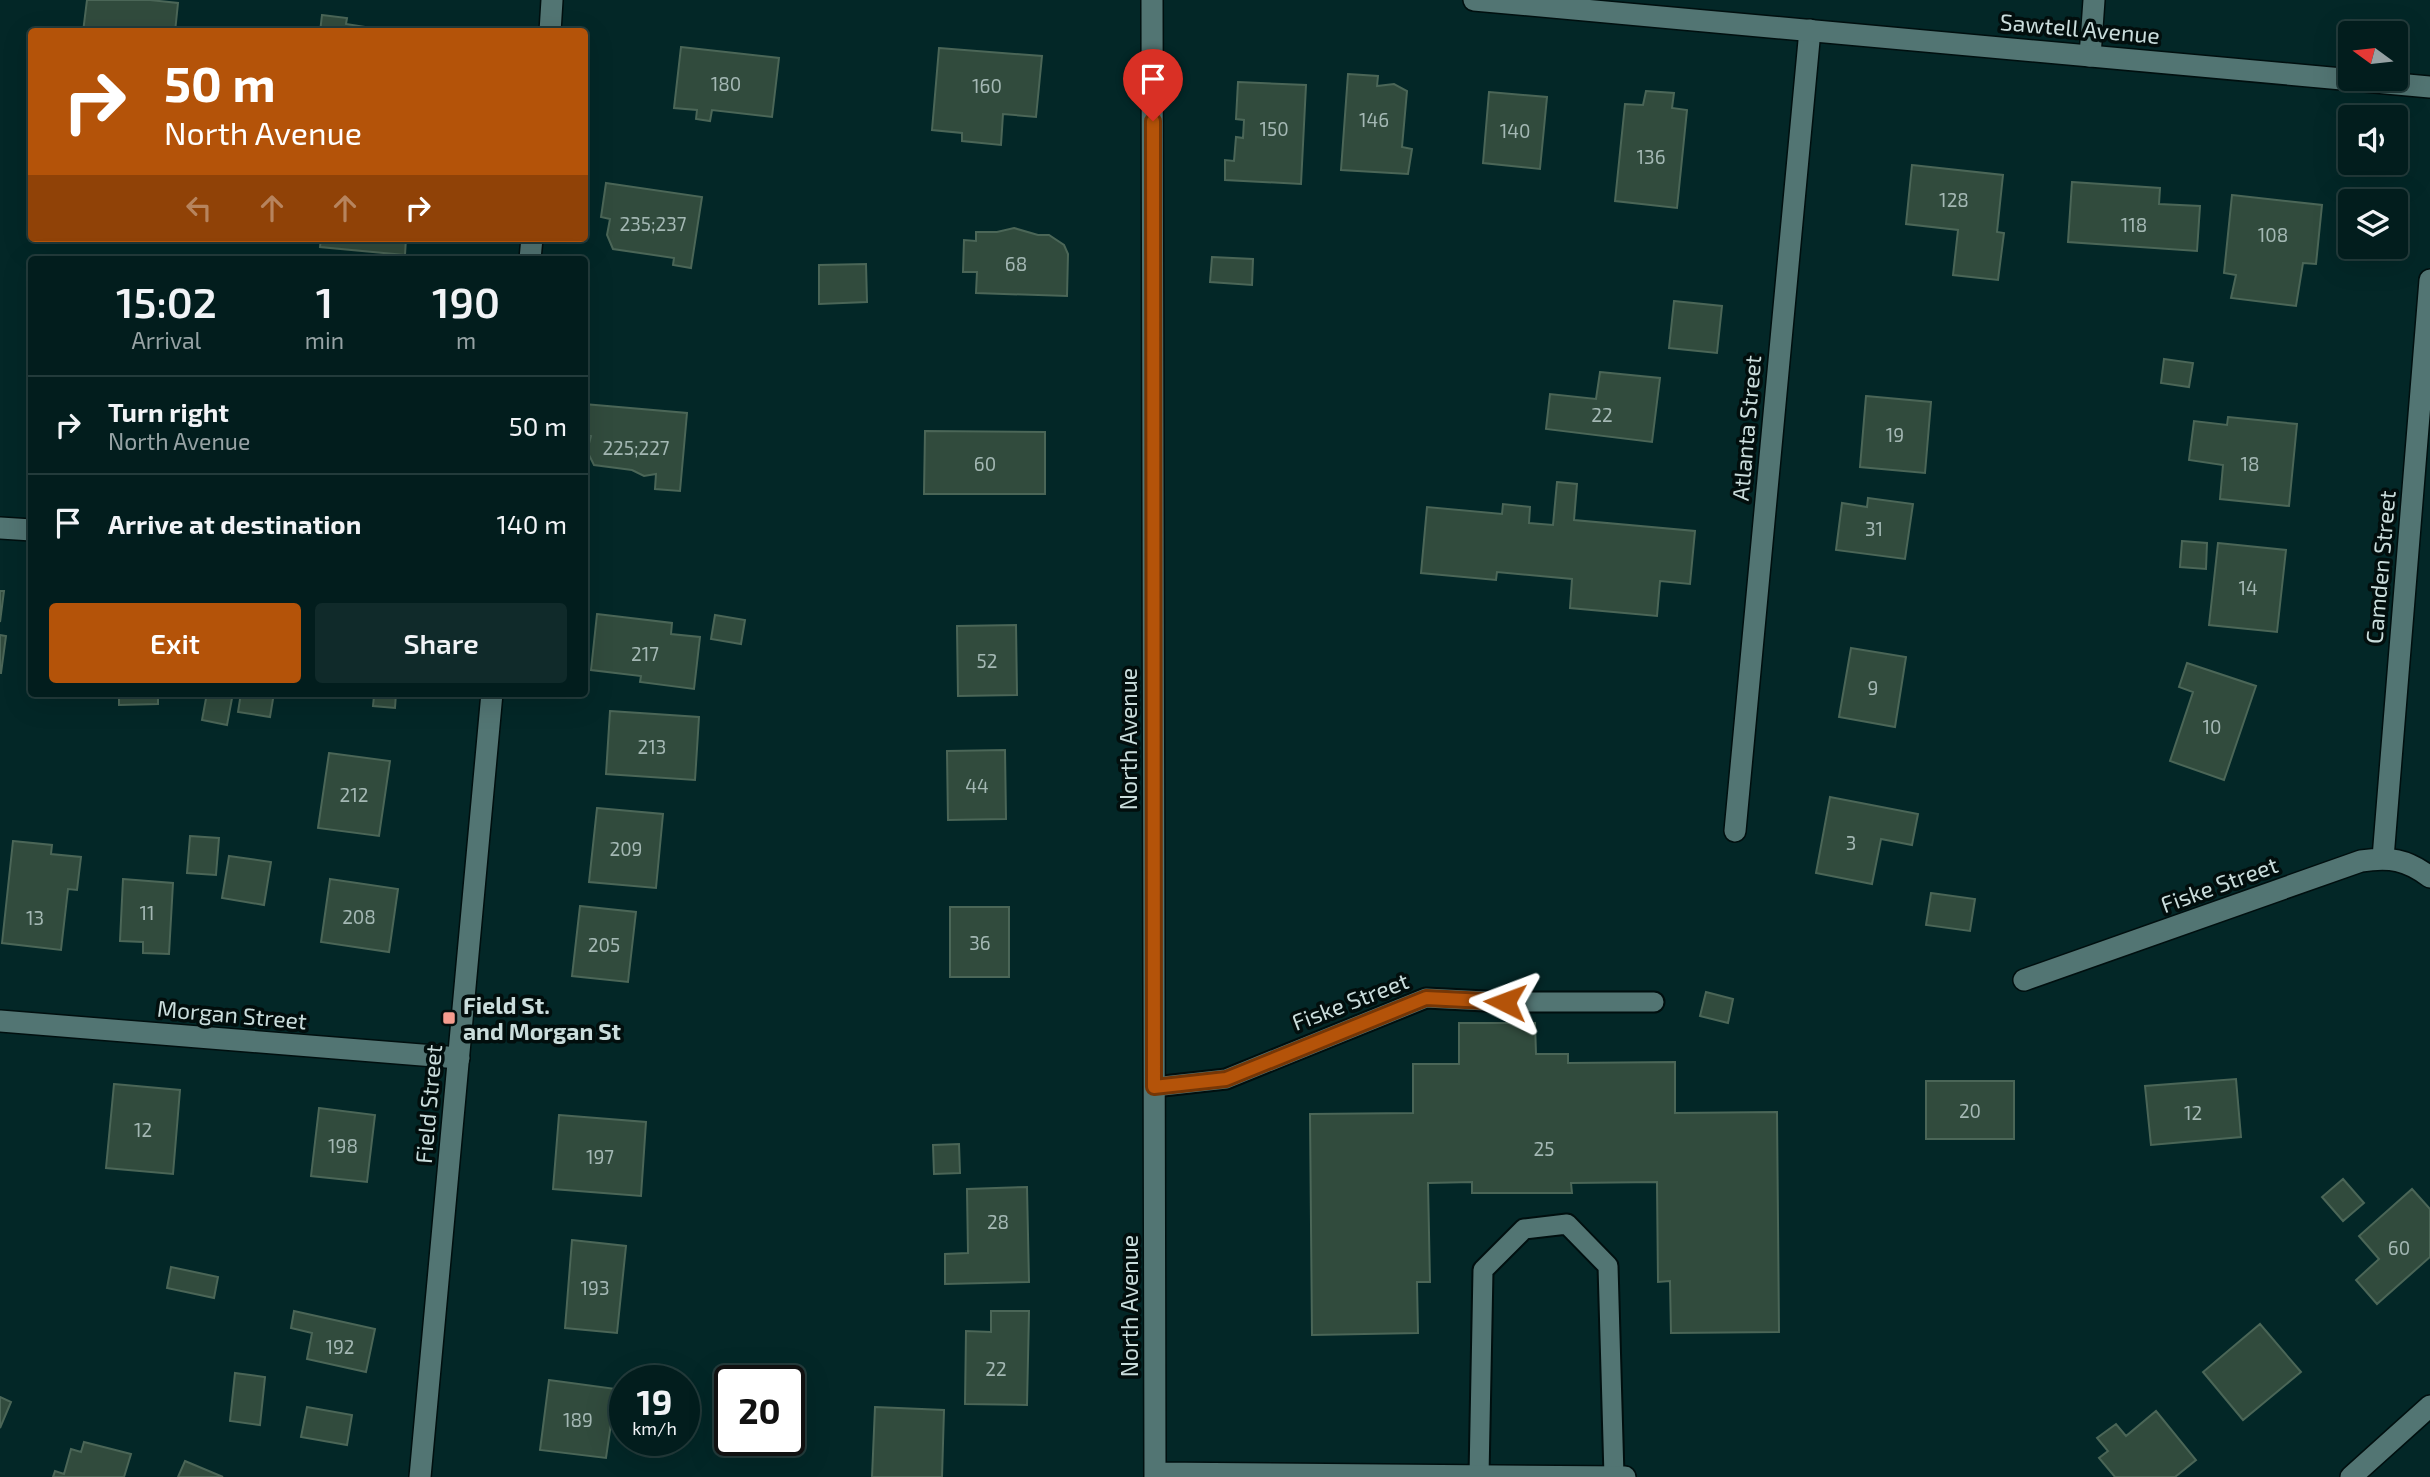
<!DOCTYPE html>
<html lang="en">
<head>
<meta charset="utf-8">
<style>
	:root { --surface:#021d1d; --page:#102a2a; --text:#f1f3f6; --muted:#96a2a4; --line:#233b3b; --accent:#b45309 }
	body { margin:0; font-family:"Exo 2",sans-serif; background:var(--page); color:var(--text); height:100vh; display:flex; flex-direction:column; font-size:26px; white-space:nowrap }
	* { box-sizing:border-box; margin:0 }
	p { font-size:23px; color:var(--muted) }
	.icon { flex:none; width:38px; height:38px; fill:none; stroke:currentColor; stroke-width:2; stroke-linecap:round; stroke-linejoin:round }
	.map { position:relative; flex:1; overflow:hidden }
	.panel { position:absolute; left:28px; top:256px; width:560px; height:441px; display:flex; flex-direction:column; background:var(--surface); border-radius:7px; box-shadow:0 7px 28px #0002,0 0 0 2px var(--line) }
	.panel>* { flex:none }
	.hud { position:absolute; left:28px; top:28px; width:560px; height:214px; border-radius:7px; box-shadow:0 7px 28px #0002,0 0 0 2px var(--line); background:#b45309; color:#fff; overflow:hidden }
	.needle { width:46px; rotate:285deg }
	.buttons { position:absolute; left:2338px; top:21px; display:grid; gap:14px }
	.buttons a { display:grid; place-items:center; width:70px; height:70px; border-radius:7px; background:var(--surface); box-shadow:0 7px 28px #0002,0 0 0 2px var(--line); font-size:35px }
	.speed { position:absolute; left:609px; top:1365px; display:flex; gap:14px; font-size:35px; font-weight:700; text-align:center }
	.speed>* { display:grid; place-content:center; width:91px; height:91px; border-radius:50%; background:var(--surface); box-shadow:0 7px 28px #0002,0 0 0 2px var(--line); line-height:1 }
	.speed small { font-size:18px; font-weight:400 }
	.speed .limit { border:4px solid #111; border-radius:10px; background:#fff; color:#111 }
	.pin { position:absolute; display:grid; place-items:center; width:60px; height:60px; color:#fff; margin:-72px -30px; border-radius:50% 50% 50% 0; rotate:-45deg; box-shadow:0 0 7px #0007 }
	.pin .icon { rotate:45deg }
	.me { position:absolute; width:77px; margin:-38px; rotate:273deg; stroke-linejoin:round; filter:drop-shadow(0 0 5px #0008) }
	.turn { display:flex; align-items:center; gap:24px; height:147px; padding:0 21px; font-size:32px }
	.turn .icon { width:91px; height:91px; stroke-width:2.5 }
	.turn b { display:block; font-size:49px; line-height:60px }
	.lanes { display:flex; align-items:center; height:66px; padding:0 21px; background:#0003; justify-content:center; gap:35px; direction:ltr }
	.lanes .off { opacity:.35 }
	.eta { display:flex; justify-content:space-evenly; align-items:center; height:119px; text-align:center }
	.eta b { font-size:42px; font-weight:600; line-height:49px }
	.primary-button { display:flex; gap:14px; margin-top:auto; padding:14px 21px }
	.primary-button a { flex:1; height:80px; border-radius:7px; background:var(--accent); color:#fff; font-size:28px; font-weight:600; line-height:80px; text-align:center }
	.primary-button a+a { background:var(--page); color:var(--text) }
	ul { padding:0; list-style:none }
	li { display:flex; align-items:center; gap:21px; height:98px; padding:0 21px; border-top:2px solid var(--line) }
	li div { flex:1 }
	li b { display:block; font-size:26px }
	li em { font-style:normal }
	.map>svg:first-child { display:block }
	.building { fill:#314b3d; stroke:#4b6657; stroke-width:2 }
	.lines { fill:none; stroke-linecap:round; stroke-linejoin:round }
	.lane-casing { stroke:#000f0f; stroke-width:23 }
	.street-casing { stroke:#000f0f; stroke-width:24 }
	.secondary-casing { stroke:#000f0f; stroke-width:24 }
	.lane { stroke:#527573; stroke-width:19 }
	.street { stroke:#527573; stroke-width:21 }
	.secondary { stroke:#527573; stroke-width:21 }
	.route-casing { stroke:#753606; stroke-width:18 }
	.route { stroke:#b45309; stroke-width:12 }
	.poi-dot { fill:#f59d8f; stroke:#020e0d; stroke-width:2.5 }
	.labels { text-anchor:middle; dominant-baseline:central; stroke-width:7; stroke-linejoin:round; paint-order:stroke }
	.number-label { font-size:19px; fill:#a4b8b4 }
	.street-label { font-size:23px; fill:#cadddc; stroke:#020e0d }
	.poi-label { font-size:23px; font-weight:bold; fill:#cadddc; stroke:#020e0d; text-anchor:start }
</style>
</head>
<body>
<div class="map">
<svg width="2430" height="1477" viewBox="0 0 2430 1477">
	<rect width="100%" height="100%" fill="#032727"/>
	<path class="building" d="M87 0H150L178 3 175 32H83Z
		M322 15 347 18 346 24 397 32H320Z
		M681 47 779 58 772 117 712 110 710 121 696 119 697 110 674 108Z
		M939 48 1042 56 1036 117 1003 114 1001 145 962 141V133L932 130Z
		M1348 74 1378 76 1377 86 1394 84 1407 91 1402 147 1412 149 1408 174 1341 170Z
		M1238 82 1306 85 1301 184 1225 180V160L1234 161 1236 137 1243 138 1244 120 1236 119Z
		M1646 91 1674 93 1672 108 1687 110 1677 208 1615 201 1625 104 1643 105Z
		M1489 92 1547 97 1540 169 1483 163Z
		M1912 165 2003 175 1997 232 2004 233 1998 280 1953 275 1958 230 1906 224Z
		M2072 182 2160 188 2159 204 2200 206 2197 251 2068 242Z
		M606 183 702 197 691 268 673 265 674 258 613 249 607 235 610 219 601 217Z
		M2232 195 2322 205 2316 264 2303 263 2296 306 2231 298 2236 275 2224 273Z
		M1014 228 1038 235H1049L1064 245 1068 254 1067 296 976 293 977 272H963L964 240 976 241V232H997Z
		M321 238H406L405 255 320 247Z
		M1212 257 1253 259 1252 285 1210 282Z
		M866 264 867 302 819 304V265Z
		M1674 301 1722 306 1717 353 1669 348Z
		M2164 359 2193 363 2189 387 2161 383Z
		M1600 372 1660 378 1652 442 1546 429 1550 394 1596 399Z
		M1866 396 1931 402 1925 473 1860 467Z
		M584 404 687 413 680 491 655 489 656 474 644 476 632 470 594 465 587 451 591 436 584 435Z
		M2228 417 2297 424 2289 506 2220 499 2223 465 2189 460 2194 421 2227 425Z
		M925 431 1045 432V494H924Z
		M1557 482 1577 484 1574 520 1695 531 1690 584 1660 581 1657 616 1570 608 1572 579 1497 572 1496 580 1421 573 1427 507 1502 514 1503 504 1530 507 1529 523 1553 525Z
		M1868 498 1913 504 1905 559 1836 550 1842 503 1867 507Z
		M2182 541 2207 543 2206 569 2180 567Z
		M2218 543 2286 550 2277 632 2209 625Z
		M0 591H4L0 622Z
		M597 614 672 623 671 634 700 637 694 689 640 682 641 676 591 670Z
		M715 615 745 620 741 644 711 639Z
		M1016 625 1017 695 958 696 957 626Z
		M0 635 6 636 1 673H0Z
		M1851 648 1906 657 1895 727 1839 717Z
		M2187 663 2256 686 2224 780 2170 761 2193 692 2179 687Z
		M119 693H158V704L119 705Z
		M207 693H233L227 725 202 720Z
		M241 693H274L270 717 238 712Z
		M346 693H396L395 708 373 706 374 696Z
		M610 711 699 717 695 780 606 774Z
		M1005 750 1006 819 948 820 947 751Z
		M329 753 390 761 379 836 318 828Z
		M1830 797 1918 814 1912 845 1881 839 1872 884 1816 873Z
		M597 808 663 814 656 888 589 882Z
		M190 836 219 838 216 875 187 873Z
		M13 841 52 845 51 854 81 857 77 890 68 889 61 950 2 943Z
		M229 856 271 862 264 905 222 898Z
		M123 879 173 883 169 954 143 953V942L120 941Z
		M330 879 398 889 389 952 321 942Z
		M1931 893 1975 899 1970 931 1926 925Z
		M580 906 636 912 628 982 572 976Z
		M950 907H1009V977H950Z
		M1706 992 1733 999 1728 1023 1700 1016Z
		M1459 1023H1535L1536 1054H1568V1063L1675 1062V1113L1777 1112 1779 1332 1671 1333 1670 1281 1658 1282 1657 1182 1571 1183 1572 1193H1472V1182L1428 1183 1430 1282H1417L1418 1333 1312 1335 1310 1114 1413 1113V1064H1459Z
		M2236 1079 2241 1137 2151 1145 2145 1086Z
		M1926 1081H2014V1139H1926Z
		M114 1084 180 1090 173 1174 106 1168Z
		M319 1108 375 1115 367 1182 311 1176Z
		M559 1115 646 1122 641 1196 553 1189Z
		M959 1144 960 1173 934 1174 933 1145Z
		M2343 1179 2364 1203 2343 1221 2322 1197Z
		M1027 1187 1029 1282 945 1284V1254L968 1253 967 1189Z
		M2412 1189 2430 1209V1257L2377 1304 2356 1280 2379 1259 2359 1236Z
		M572 1240 626 1246 617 1333 565 1328Z
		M171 1267 218 1277 214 1298 167 1288Z
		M294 1311 375 1329 366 1372 307 1359 312 1333 291 1328Z
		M991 1311H1029L1027 1405 965 1404 966 1331 991 1332Z
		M2260 1324 2301 1372 2243 1420 2203 1372Z
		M235 1373 265 1377 260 1425 230 1421Z
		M549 1380 616 1389 606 1458 540 1450Z
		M0 1397 11 1402 0 1428Z
		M307 1407 352 1415 347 1445 301 1437Z
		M875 1407 944 1410 942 1477H872Z
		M2156 1411 2196 1460 2175 1477H2115L2099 1458 2108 1451 2097 1438 2116 1424 2126 1436Z
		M84 1442 131 1454 124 1477H53L55 1471 64 1474 71 1449 81 1452Z
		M185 1461 223 1477H178Z"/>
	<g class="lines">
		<g class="lane-casing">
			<path id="lane" d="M1154 1087 1226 1079 1426 998 1505 1002H1654
				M1479 1476 1483 1270 1524 1229 1567 1224 1608 1266 1614 1476"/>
		</g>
		<g class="street-casing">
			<path id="street" d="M1152 0 1155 1477
				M2090 56 2094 0
				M0 528 32 530
				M1735 831 1810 30
				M2383 858 2430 280
				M2024 980 2361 861C2390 857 2406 859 2430 877
				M0 1021 459 1058
				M1155 1473 1625 1477
				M2351 1477 2430 1406"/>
		</g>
		<g class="secondary-casing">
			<path id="secondary" d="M1474 0 2430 87
				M550 32 552 0
				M530 259 532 238
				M420 1477 492 693"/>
		</g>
		<use href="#lane" class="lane"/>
		<use href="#street" class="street"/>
		<use href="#secondary" class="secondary"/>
	</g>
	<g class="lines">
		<g class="route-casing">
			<path id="route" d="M1153 121 1154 1087 1226 1079 1426 998 1505 1002"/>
		</g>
		<use href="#route" class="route"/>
	</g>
	<rect class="poi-dot" x="442" y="1011" width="14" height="14" rx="3.5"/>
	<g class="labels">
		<g class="number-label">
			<text x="726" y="83">180</text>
			<text x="987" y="85">160</text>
			<text x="1374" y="119">146</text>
			<text x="1274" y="128">150</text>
			<text x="1515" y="130">140</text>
			<text x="1651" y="156">136</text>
			<text x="1954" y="199">128</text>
			<text x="653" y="223">235;237</text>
			<text x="2134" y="224">118</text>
			<text x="2273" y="234">108</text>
			<text x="1016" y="263">68</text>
			<text x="1602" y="414">22</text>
			<text x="1895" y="434">19</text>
			<text x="636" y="447">225;227</text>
			<text x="985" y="463">60</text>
			<text x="2250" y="463">18</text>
			<text x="1874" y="528">31</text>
			<text x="2248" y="587">14</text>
			<text x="645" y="653">217</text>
			<text x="987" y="660">52</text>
			<text x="1873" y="687">9</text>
			<text x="2212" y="726">10</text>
			<text x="652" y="746">213</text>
			<text x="977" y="785">44</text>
			<text x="354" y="794">212</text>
			<text x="1851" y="842">3</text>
			<text x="626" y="848">209</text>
			<text x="147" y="912">11</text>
			<text x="359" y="916">208</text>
			<text x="35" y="917">13</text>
			<text x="980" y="942">36</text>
			<text x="604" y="944">205</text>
			<text x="1970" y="1110">20</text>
			<text x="2193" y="1112">12</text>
			<text x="143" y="1129">12</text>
			<text x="343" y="1145">198</text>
			<text x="1544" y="1148">25</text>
			<text x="600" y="1156">197</text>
			<text x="998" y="1221">28</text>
			<text x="2399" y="1247">60</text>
			<text x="595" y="1287">193</text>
			<text x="340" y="1346">192</text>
			<text x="996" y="1368">22</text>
			<text x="578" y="1419">189</text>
		</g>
		<g class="street-label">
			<text transform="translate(2080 28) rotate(5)">Sawtell Avenue</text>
			<text transform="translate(1746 428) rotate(-85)">Atlanta Street</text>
			<text transform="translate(2380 567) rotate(-85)">Camden Street</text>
			<text transform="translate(1128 739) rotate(-90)">North Avenue</text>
			<text transform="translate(2219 884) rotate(-20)">Fiske Street</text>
			<text transform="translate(1350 1001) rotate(-21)">Fiske Street</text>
			<text transform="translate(232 1014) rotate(5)">Morgan Street</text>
			<text transform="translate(428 1104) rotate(-85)">Field Street</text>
			<text transform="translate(1129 1306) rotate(-90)">North Avenue</text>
		</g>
		<g class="poi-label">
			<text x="463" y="1005">Field St.<tspan x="463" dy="26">and Morgan St</tspan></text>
		</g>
	</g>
</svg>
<div class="buttons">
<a><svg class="needle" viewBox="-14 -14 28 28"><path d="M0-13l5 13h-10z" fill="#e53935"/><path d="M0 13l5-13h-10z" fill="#96a2a4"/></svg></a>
<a><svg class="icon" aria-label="sound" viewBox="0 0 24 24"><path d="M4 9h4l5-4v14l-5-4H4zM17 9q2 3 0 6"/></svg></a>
<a><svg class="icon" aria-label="layers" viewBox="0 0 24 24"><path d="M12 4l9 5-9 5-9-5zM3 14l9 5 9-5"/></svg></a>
</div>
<div class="speed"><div>19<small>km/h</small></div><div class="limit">20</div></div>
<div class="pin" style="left:1153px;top:121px;background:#d93025"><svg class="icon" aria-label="arrive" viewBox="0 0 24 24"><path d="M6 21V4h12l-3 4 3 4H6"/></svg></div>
<svg class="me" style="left:1505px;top:1002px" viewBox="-20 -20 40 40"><path d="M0-17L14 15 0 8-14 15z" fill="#b45309" stroke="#fff" stroke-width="4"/></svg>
<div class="hud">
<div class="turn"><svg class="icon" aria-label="right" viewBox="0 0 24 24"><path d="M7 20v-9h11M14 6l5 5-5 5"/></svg><div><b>50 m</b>North Avenue</div></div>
<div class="lanes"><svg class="icon off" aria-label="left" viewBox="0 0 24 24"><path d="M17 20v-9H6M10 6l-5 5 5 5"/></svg><svg class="icon off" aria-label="ahead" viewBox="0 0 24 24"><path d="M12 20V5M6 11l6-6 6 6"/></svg><svg class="icon off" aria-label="ahead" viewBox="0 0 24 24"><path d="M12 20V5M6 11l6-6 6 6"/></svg><svg class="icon" aria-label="right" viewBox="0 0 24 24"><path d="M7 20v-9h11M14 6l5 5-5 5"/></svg></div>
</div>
<section class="panel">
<div class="eta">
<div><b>15:02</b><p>Arrival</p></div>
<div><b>1</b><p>min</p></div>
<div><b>190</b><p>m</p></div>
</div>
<ul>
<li><svg class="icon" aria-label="right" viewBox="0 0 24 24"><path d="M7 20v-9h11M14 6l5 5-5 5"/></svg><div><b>Turn right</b><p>North Avenue</p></div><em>50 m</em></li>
<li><svg class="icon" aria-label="arrive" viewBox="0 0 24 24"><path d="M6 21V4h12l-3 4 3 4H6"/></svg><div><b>Arrive at destination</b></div><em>140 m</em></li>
</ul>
<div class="primary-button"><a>Exit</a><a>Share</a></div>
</section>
</div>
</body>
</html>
